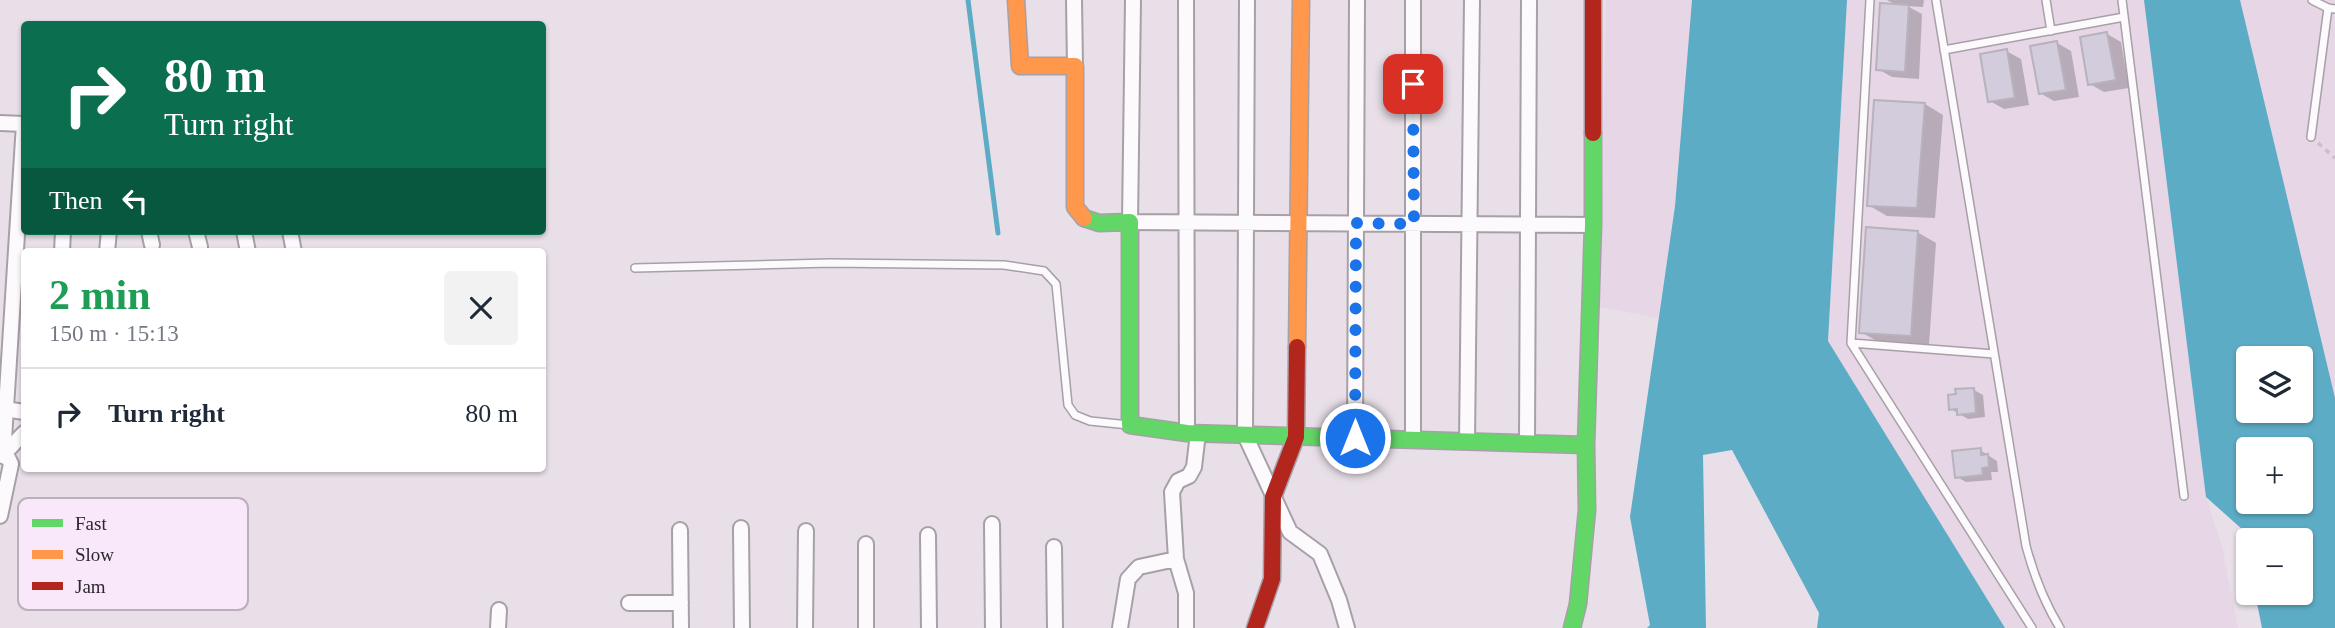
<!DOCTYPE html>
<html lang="en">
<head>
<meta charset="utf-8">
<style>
	:root { --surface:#fff; --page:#f2f2f3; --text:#1f2937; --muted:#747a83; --line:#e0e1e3 }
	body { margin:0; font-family:"Times New Roman",serif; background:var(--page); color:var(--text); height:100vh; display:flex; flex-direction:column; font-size:26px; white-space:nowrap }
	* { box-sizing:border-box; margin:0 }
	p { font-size:23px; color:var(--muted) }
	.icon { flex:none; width:38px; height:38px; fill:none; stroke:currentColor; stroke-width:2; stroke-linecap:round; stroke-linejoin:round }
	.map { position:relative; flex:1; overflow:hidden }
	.panel { position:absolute; left:21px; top:248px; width:525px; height:224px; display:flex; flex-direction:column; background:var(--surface); border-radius:7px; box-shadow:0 2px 5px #0004 }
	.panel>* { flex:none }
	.top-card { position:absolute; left:21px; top:21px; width:525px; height:214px; border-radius:7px; box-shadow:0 2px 5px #0004; background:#0b6e4f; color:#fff; overflow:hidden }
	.buttons { position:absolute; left:2236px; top:346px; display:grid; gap:14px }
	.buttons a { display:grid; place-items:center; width:77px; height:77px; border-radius:7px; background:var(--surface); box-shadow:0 2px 5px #0004; font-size:35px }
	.pin { position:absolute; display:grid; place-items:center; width:60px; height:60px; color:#fff; margin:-30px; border-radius:14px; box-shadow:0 4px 10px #0006 }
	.me { position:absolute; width:77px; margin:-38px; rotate:0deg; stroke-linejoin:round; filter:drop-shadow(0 0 5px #0008) }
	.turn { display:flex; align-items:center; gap:24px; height:147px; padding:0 28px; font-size:32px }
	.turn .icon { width:91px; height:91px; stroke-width:2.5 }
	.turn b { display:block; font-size:49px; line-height:60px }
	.then { display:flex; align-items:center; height:66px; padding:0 28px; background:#0003; gap:14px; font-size:26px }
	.round { display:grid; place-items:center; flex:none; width:74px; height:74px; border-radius:7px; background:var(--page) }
	.headline { display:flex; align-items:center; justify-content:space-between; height:119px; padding:0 28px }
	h1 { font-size:42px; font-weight:700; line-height:52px; color:#1e9e55 }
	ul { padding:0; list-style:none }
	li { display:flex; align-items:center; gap:21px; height:91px; padding:0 28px; border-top:2px solid var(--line) }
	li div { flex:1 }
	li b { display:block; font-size:26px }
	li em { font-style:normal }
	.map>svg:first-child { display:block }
	.built { fill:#e6d6e6 }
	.water { fill:#5dacc6; fill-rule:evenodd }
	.shadow { fill:#0003 }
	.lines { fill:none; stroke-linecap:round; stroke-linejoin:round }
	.stream { stroke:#5dacc6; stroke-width:5 }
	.building { fill:#d2ccdd; stroke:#b7b2bb; stroke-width:2 }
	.lane-casing { stroke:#a7a0a7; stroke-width:10 }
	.street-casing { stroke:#a7a0a7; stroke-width:18 }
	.fast-casing { stroke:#a7a0a7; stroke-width:19 }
	.slow-casing { stroke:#a7a0a7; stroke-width:19 }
	.jam-casing { stroke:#a7a0a7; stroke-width:19 }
	.path { stroke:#c5c1c5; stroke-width:3.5; stroke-dasharray:5 5; stroke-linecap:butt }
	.lane { stroke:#fcfafc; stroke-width:7 }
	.street { stroke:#fcfafc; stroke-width:14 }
	.fast { stroke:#63d668; stroke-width:16 }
	.slow { stroke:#ff974d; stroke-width:16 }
	.jam { stroke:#b3261e; stroke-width:16 }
	.route { stroke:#1a73e8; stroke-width:12; stroke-dasharray:0 21.6 }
	.key { fill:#f9e8f9; stroke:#bcaebc; stroke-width:2 }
	.key-label { font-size:19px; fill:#2c262c }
</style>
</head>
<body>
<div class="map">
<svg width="2335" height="628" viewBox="0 0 2335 628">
	<rect width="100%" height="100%" fill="#e8dfe8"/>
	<path class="built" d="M1606 0H1692L1675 206 1658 318 1600 307Z
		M1847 0H2144L2206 497 2222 547 2238 628H2005L1828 341Z
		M2240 0H2335V398L2316 320Z"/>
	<path class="water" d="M1692 0H1847L1828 341 2005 628H1817L1819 613 1732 450 1703 455 1706 628H1647L1650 625 1630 517 1675 206Z
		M2144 0H2240L2335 398V628H2262L2255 593H2301V541H2249V560L2243 530 2206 497ZM2249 359H2301V411H2249ZM2249 450H2301V502H2249Z"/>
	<path class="shadow" d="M1887 0H1924L1923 7 1907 6 1922 14 1919 79 1892 77 1878 69 1898 6Z
		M2107 34 2121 42 2129 88 2104 92 2090 84Z
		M2057 43 2071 51 2079 97 2054 101 2040 93Z
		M2006 51 2021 59 2029 105 2004 109 1990 101Z
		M1925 104 1943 115 1935 218 1887 216 1868 205Z
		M1917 232 1936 243 1929 345 1880 343 1861 332Z
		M1974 390 1983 395 1985 417 1968 419 1951 409 1958 396Z
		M1980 450 1997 461 1998 472H1991L1992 480 1966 482 1957 477Z"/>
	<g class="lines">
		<path class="stream" d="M968 0 998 233"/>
	</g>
	<path class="building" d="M1880 3 1909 5 1905 72 1876 70Z
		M2107 32 2116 80 2088 85 2080 37Z
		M2057 41 2066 90 2039 94 2030 46Z
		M2007 49 2015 98 1988 102 1980 54Z
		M1874 100 1925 103 1917 208 1867 206Z
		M1866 227 1918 231 1911 336 1859 333Z
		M1974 388 1976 413 1957 415V409L1949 410 1948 395 1956 394 1955 389Z
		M1981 448V455L1988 454 1989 467 1982 468 1983 475 1955 478 1952 451Z"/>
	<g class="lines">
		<g class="lane-casing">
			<path id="lane" d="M1870 0 1851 343 2032 628
				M1936 0 2026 546C2034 576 2044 602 2060 628
				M2046 0 2051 31
				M2122 0 2184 496
				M2312 0 2328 8 2335 9
				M1944 50 2124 17
				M2311 137 2328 8
				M635 268 830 263 1004 265 1044 271 1056 284 1068 405 1075 415 1090 421 1129 425
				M1851 343 1994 354"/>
		</g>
		<g class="street-casing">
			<path id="street" d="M1074 0 1075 66
				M1133 0 1130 222 1593 225
				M1186 0 1187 433
				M1247 0 1245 435 1290 532 1320 554 1339 600 1347 628
				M1413 0V440
				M0 123 24 124 3 455
				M149 231 152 245
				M196 231 200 247
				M244 231 248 252
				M290 231 294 252
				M62 252 63 231
				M107 252 109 231
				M5 409 24 412
				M1355 438 1357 0
				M1467 441 1472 0
				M1527 443 1529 0
				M0 455 8 458 11 464 0 516
				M3 455 24 433
				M992 524 993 628
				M741 528 742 628
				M680 530 681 628
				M928 535 929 628
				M1054 547 1055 628
				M629 603H681
				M498 628 499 610
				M805 628 806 531
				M866 628V544
				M1120 628 1128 579 1139 567 1176 559
				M1186 628V593L1176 559 1172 492 1178 481 1189 476 1194 467 1198 433"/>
		</g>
		<g class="fast-casing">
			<path id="fast" d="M1084 218 1099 223 1130 222V425L1187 433 1586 445
				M1572 628 1578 604 1587 510 1586 445 1593 225V133"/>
		</g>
		<g class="slow-casing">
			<path id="slow" d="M1016 0 1020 66H1075V207L1084 218
				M1297 347 1301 0"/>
		</g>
		<g class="jam-casing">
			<path id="jam" d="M1593 0V133
				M1255 628 1272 579 1273 497 1296 437 1297 347"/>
		</g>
		<path class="path" d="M2318 143 2335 158"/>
		<use href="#lane" class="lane"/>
		<use href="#street" class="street"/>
		<use href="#fast" class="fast"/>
		<use href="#slow" class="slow"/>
		<use href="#jam" class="jam"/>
	</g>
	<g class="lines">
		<path class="route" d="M1355 438 1356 223 1414 224 1413 84"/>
	</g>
	<rect x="18" y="498" width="230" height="112" rx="10" class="key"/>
	<rect x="32" y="519" width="31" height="8" fill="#63d668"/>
	<rect x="32" y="550" width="31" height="9" fill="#ff974d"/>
	<rect x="32" y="582" width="31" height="8" fill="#b3261e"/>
	<g class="key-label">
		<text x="75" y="530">Fast</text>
		<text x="75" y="561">Slow</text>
		<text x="75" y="593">Jam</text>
	</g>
</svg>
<div class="buttons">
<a><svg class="icon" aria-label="layers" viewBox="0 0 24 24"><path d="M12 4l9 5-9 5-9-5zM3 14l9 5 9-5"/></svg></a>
<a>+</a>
<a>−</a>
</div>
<div class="pin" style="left:1413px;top:84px;background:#d93025"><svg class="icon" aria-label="arrive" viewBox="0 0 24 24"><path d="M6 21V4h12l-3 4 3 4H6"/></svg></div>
<svg class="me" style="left:1355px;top:438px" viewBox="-20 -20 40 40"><circle r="17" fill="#1a73e8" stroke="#fff" stroke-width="3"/><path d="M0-11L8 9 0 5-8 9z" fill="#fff"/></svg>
<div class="top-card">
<div class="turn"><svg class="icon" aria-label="right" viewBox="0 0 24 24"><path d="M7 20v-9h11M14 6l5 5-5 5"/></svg><div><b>80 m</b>Turn right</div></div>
<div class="then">Then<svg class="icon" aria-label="left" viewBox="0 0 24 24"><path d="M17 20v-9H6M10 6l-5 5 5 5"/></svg></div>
</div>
<section class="panel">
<div class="headline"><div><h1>2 min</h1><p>150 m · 15:13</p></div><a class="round"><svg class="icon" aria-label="close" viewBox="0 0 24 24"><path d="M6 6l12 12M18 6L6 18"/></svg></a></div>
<ul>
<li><svg class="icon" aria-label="right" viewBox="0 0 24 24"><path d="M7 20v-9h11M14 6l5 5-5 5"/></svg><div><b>Turn right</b></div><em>80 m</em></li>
</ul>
</section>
</div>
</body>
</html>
